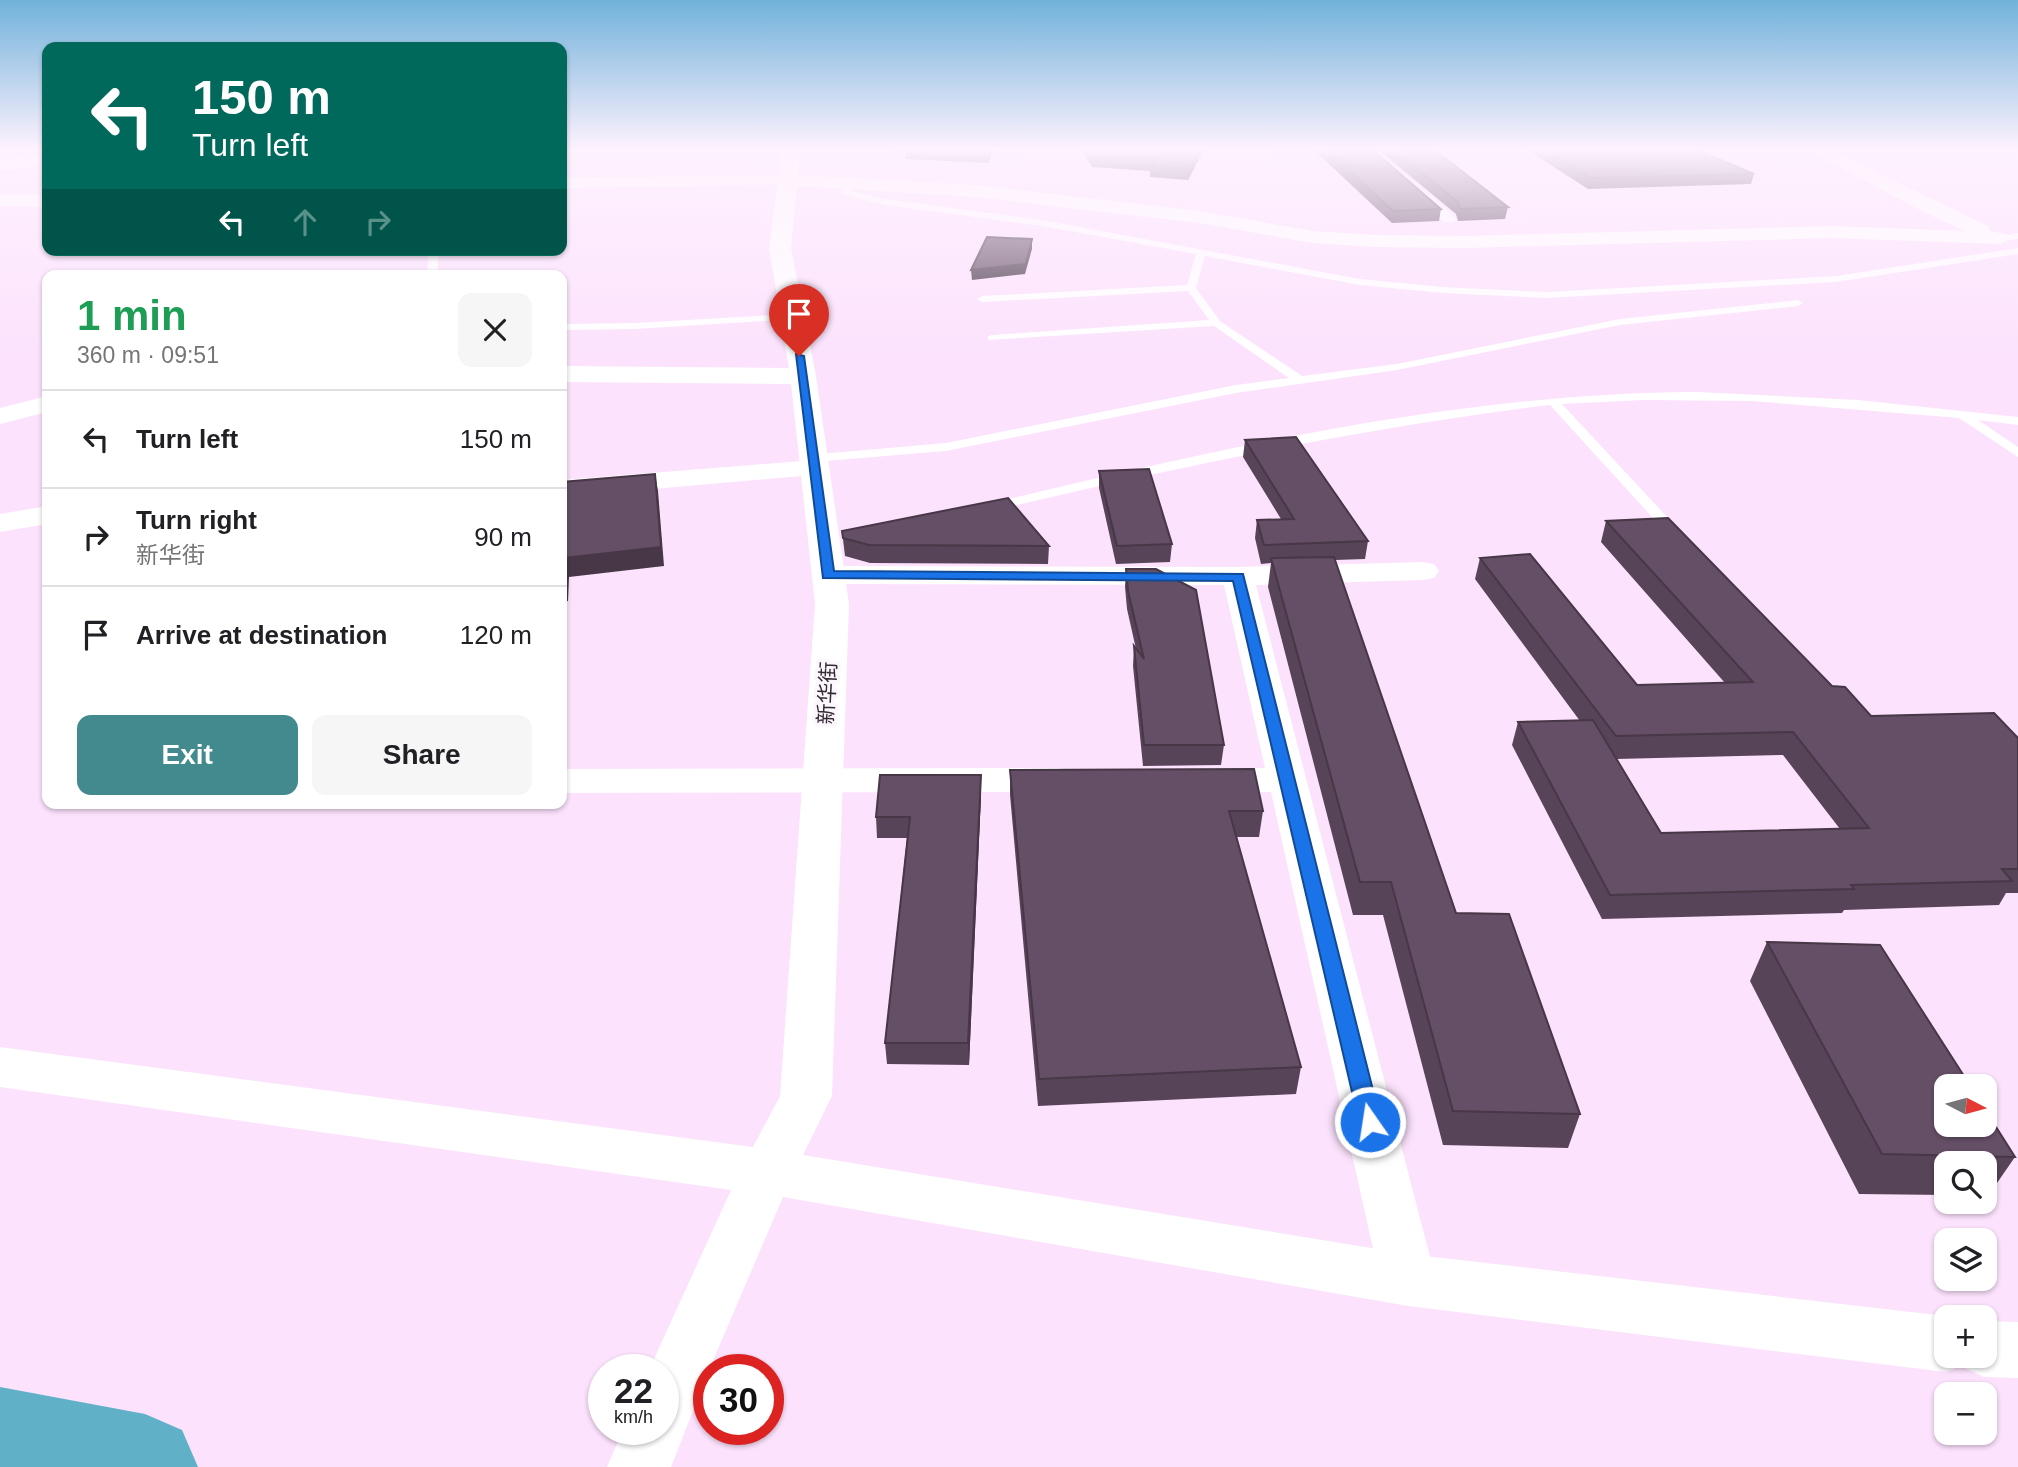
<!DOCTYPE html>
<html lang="en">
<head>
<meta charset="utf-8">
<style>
	:root { --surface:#fff; --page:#f6f6f6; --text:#202124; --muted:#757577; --line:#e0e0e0; --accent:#428a8e }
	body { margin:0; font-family:Helvetica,"Noto Sans SC",sans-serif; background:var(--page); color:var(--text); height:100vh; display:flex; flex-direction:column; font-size:26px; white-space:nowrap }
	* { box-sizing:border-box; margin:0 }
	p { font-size:23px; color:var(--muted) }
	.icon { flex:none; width:38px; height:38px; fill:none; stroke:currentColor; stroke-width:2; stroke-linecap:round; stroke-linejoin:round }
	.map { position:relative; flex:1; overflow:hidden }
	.panel { position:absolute; left:42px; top:270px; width:525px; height:539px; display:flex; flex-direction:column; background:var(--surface); border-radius:14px; box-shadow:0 2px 5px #0004 }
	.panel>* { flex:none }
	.guide { position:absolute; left:42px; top:42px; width:525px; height:214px; border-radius:14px; box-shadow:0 2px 5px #0004; background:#00695c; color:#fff; overflow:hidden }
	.needle { width:46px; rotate:96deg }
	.tools { position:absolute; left:1934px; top:1074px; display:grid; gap:14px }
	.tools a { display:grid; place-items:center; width:63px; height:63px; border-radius:14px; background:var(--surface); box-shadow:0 2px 5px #0004; font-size:35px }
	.speed { position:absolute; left:588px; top:1354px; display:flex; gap:14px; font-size:35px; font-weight:700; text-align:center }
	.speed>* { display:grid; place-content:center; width:91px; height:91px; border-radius:50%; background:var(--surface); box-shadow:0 2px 5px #0004; line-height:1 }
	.speed small { font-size:18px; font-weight:400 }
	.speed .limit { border:10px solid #d22; background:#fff; color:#111 }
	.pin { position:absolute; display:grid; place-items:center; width:60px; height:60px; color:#fff; margin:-72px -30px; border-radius:50% 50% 50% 0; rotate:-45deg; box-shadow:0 0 7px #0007 }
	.pin .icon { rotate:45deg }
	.me { position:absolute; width:77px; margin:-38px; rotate:347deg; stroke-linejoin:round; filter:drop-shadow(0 0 5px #0008) }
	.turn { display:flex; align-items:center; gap:24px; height:147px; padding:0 35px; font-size:32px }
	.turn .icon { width:91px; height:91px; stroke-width:2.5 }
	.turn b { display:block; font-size:49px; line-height:60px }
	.lanes { display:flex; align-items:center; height:66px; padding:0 35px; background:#0003; justify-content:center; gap:35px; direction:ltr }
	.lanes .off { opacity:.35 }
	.round { display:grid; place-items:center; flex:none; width:74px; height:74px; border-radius:14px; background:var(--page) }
	.headline { display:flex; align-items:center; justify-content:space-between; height:119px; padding:0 35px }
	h1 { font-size:42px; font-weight:700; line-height:52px; color:#1e9e55 }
	.button { display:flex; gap:14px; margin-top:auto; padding:14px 35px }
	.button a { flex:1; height:80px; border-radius:14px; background:var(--accent); color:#fff; font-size:28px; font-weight:700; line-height:80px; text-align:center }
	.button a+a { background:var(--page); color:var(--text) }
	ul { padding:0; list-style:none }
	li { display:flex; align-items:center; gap:21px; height:98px; padding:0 35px; border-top:2px solid var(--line) }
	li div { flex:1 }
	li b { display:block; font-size:26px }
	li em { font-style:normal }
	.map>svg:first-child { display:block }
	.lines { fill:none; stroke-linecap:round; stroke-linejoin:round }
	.river { fill:#60b0c8; fill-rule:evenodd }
	.service { fill:#fff; fill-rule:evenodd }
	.pedestrian { fill:#fff; fill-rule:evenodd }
	.minor { fill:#fff; fill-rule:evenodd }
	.tertiary { fill:#fff; fill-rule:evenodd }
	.secondary { fill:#fff; fill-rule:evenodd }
	.wall { fill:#574458; fill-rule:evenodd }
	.shaded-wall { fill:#473747 }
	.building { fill:#654f66; stroke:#473747; stroke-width:2 }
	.route { fill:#1a73e8; stroke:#114b97; stroke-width:2 }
	.labels { text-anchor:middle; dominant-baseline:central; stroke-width:7; stroke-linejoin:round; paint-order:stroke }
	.street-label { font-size:21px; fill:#342a34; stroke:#fcf7fc }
</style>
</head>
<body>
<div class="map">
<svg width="2018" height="1467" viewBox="0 0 2018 1467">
	<rect width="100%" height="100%" fill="#fce2fd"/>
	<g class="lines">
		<path class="river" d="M0 1387 145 1414 182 1430 198 1467H0Z"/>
		<path class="service" d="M855 181 859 184 852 191 885 199 1042 220 1360 279 1443 287 1547 292 1836 276 2018 248V254L1836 282 1547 298 1443 293 1360 285 1205 256 1196 288 1220 321 1302 376 1397 364 1620 319 1798 300 1803 303 1798 306 1620 325 1397 370 1236 393 946 451 813 462 806 458 808 455 946 443 1236 385 1289 378 1214 326 988 340V336L992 335 1209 320 1188 291 982 302 977 299 982 296 1187 285 1196 254 1042 226 885 205 842 194V190Z
			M2018 233V239L1999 241 1994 238Z
			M429 250H439L437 275H427Z
			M792 314 797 317 796 319 635 329 562 330V324L635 323Z
			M1697 392 1858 400 2018 417V425L1978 420 2018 447V457L1959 418 1751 401 1644 400 1562 404 1682 533V539H1672L1550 405C1362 428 1177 467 992 511L985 507 992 503C1223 448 1459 393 1697 392Z"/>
		<path class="pedestrian" d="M1363 151H1377L1454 216 1456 219 1454 222H1444Z"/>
		<path class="minor" d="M789 175 795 176 798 180 795 184 562 188V178Z
			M0 194 47 195V207L0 206Z
			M814 460 824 462 828 468 824 474 562 497V480Z
			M47 506V524L0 532V514Z
			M1423 562 1434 564 1439 571 1434 578 1423 580 1256 585 1436 1280 1428 1298 1408 1305 1388 1298 1380 1280 1271 792H1208L1194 789 1189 780 1194 771 1208 768H1265L1224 585 828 584 817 582 812 575 817 568 828 566 1238 567Z
			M1059 768 1073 771 1078 780 1073 789 1059 792 562 793V769Z"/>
		<path class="tertiary" d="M782 151H800L798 175 976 185 1200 211 1312 231 1376 235 1465 236 1831 226 1965 231 1922 211 1810 151H1833L1988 226 1990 231 2006 234 2009 238 2006 242 1999 244 1831 238 1465 248 1376 247 1312 243 1200 223 976 197 797 186 791 248 816 376 849 604 832 1096 803 1155 1408 1254 1946 1316 1951 1318H1946V1356H1984V1321L2018 1322V1378L1984 1377 1961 1366 1946 1372 1408 1306 783 1197 709 1370 671 1467H607L623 1430H663V1370H649L731 1190 0 1087V1047L753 1147 780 1096 815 604 791 384 562 382V366L789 368 769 248Z
			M47 396V412L0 424V408Z"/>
		<path class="secondary" d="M47 155V165L0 171V159Z"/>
	</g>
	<path class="wall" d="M893 151H994L988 163 906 159 905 152Z
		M1082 151H1203L1188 180 1150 177V171L1092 167Z
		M1315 151H1374L1441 209 1439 221 1392 223Z
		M1380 151H1436L1508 207 1505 219 1458 221 1456 214Z
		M1529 151H1700L1754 174 1751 184 1588 189Z
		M1245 440 1368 541 1365 559 1335 560 1456 913 1580 1114 1568 1148 1443 1145 1383 915H1353L1268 587 1271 563 1261 564 1255 538 1257 520 1281 519 1243 457Z
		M1099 471 1172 544 1170 562 1116 564 1099 488Z
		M1606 521 1832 686 1871 716 2018 738V893H2006L1999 905 1844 910 1842 913 1602 919 1512 745 1518 722 1580 721 1475 579 1480 558 1637 685 1725 683 1601 542ZM1783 755 1840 829 1661 833 1616 759Z
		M842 531 1049 546 1048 564 870 563 845 556Z
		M1126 569 1224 745 1221 765 1143 766 1133 666 1134 646 1136 649 1127 609 1125 587Z
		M1010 770 1263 811 1259 837H1236L1301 1067 1296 1094 1038 1106 1010 795Z
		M981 795 969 1065 887 1064 885 1043 907 838H877L876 817Z
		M1767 942 2015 1157 1988 1196H1984V1164H1946V1195L1859 1194 1750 981Z"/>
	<path class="shaded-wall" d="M988 151H994L988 163Z
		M1198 151H1203L1188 180 1189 169Z
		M1032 239V249L1025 274 972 280 971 270Z
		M655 474 658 491 664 566 569 577 568 601 562 602V583L565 558Z
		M981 775V795L969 1065 968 1043Z"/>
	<path class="building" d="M1089 151H1198L1189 169 1151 166 1154 160 1092 156Z
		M1328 151H1374L1441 209 1393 211Z
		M1395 151H1436L1508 207 1460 209 1458 202Z
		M1547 151H1700L1754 174 1590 178Z
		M987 237 1032 239 1026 264 971 270Z
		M1296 437 1368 541 1264 545 1257 520 1294 519 1245 440Z
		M1149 469 1172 544 1117 546 1099 471Z
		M655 474 661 547 565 558 564 583H562V482Z
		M1008 498 1049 546 869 545 843 538 842 531Z
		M1668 518 1832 686 1845 687 1871 716 1994 713 2018 738V869H2002L2012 881 1851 885 1854 889 1610 895 1518 722 1593 720 1661 833 1869 828 1793 732 1616 736 1480 558 1530 554 1637 685 1753 682 1606 521Z
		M1334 557 1456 913 1509 914 1580 1114 1453 1111 1391 882H1360L1271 558Z
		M1126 569H1156L1196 590 1224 745H1144L1134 646 1144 659 1128 591Z
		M1254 769 1263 811H1229L1301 1067 1039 1079 1010 770Z
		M880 775H981L968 1043H885L910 817H876Z
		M1767 942 1880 945 1971 1087H1946V1125H1984V1108L2015 1157 1882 1154Z"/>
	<linearGradient id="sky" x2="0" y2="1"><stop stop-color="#71b2db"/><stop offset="0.42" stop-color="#fef2fe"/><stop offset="1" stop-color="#fef2fe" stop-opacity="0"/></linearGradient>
	<rect width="2018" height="356" fill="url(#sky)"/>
	<path class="route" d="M796 354 804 356 834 571 1243 574 1381 1122 1378 1128 1370 1131 1362 1128 1359 1122 1233 581 823 578Z"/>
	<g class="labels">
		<g class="street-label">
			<text transform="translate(827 693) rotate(-87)">新华街</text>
		</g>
	</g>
</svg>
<div class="tools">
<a><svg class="needle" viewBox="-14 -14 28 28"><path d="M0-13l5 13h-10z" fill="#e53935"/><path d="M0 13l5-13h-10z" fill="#757577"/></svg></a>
<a><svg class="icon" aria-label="search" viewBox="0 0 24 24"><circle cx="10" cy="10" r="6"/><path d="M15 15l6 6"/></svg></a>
<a><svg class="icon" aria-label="layers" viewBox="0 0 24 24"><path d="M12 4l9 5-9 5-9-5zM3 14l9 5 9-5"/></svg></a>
<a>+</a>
<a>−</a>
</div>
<div class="speed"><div>22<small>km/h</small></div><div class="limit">30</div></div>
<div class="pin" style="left:799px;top:356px;background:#d93025"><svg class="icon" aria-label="arrive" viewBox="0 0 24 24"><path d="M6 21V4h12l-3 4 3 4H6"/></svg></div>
<svg class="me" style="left:1370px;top:1122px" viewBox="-20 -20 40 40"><circle r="17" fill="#1a73e8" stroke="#fff" stroke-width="3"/><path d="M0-11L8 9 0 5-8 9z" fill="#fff"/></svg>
<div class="guide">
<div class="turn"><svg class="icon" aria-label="left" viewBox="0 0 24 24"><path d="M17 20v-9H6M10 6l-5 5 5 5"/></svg><div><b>150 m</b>Turn left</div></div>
<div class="lanes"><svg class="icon" aria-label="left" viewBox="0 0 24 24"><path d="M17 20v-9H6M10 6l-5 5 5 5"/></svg><svg class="icon off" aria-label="ahead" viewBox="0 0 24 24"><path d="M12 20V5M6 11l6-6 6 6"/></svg><svg class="icon off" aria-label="right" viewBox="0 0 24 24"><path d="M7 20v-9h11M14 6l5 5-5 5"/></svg></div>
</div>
<section class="panel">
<div class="headline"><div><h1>1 min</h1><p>360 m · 09:51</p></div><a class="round"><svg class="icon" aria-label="close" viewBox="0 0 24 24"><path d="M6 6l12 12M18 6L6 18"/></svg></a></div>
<ul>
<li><svg class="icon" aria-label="left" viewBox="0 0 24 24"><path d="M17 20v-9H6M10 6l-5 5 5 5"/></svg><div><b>Turn left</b></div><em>150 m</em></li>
<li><svg class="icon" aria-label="right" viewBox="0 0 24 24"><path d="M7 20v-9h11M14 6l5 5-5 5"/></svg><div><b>Turn right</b><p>新华街</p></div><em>90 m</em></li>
<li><svg class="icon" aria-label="arrive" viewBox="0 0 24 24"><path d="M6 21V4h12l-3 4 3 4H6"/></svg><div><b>Arrive at destination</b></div><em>120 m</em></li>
</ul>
<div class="button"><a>Exit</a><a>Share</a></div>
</section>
</div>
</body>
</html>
